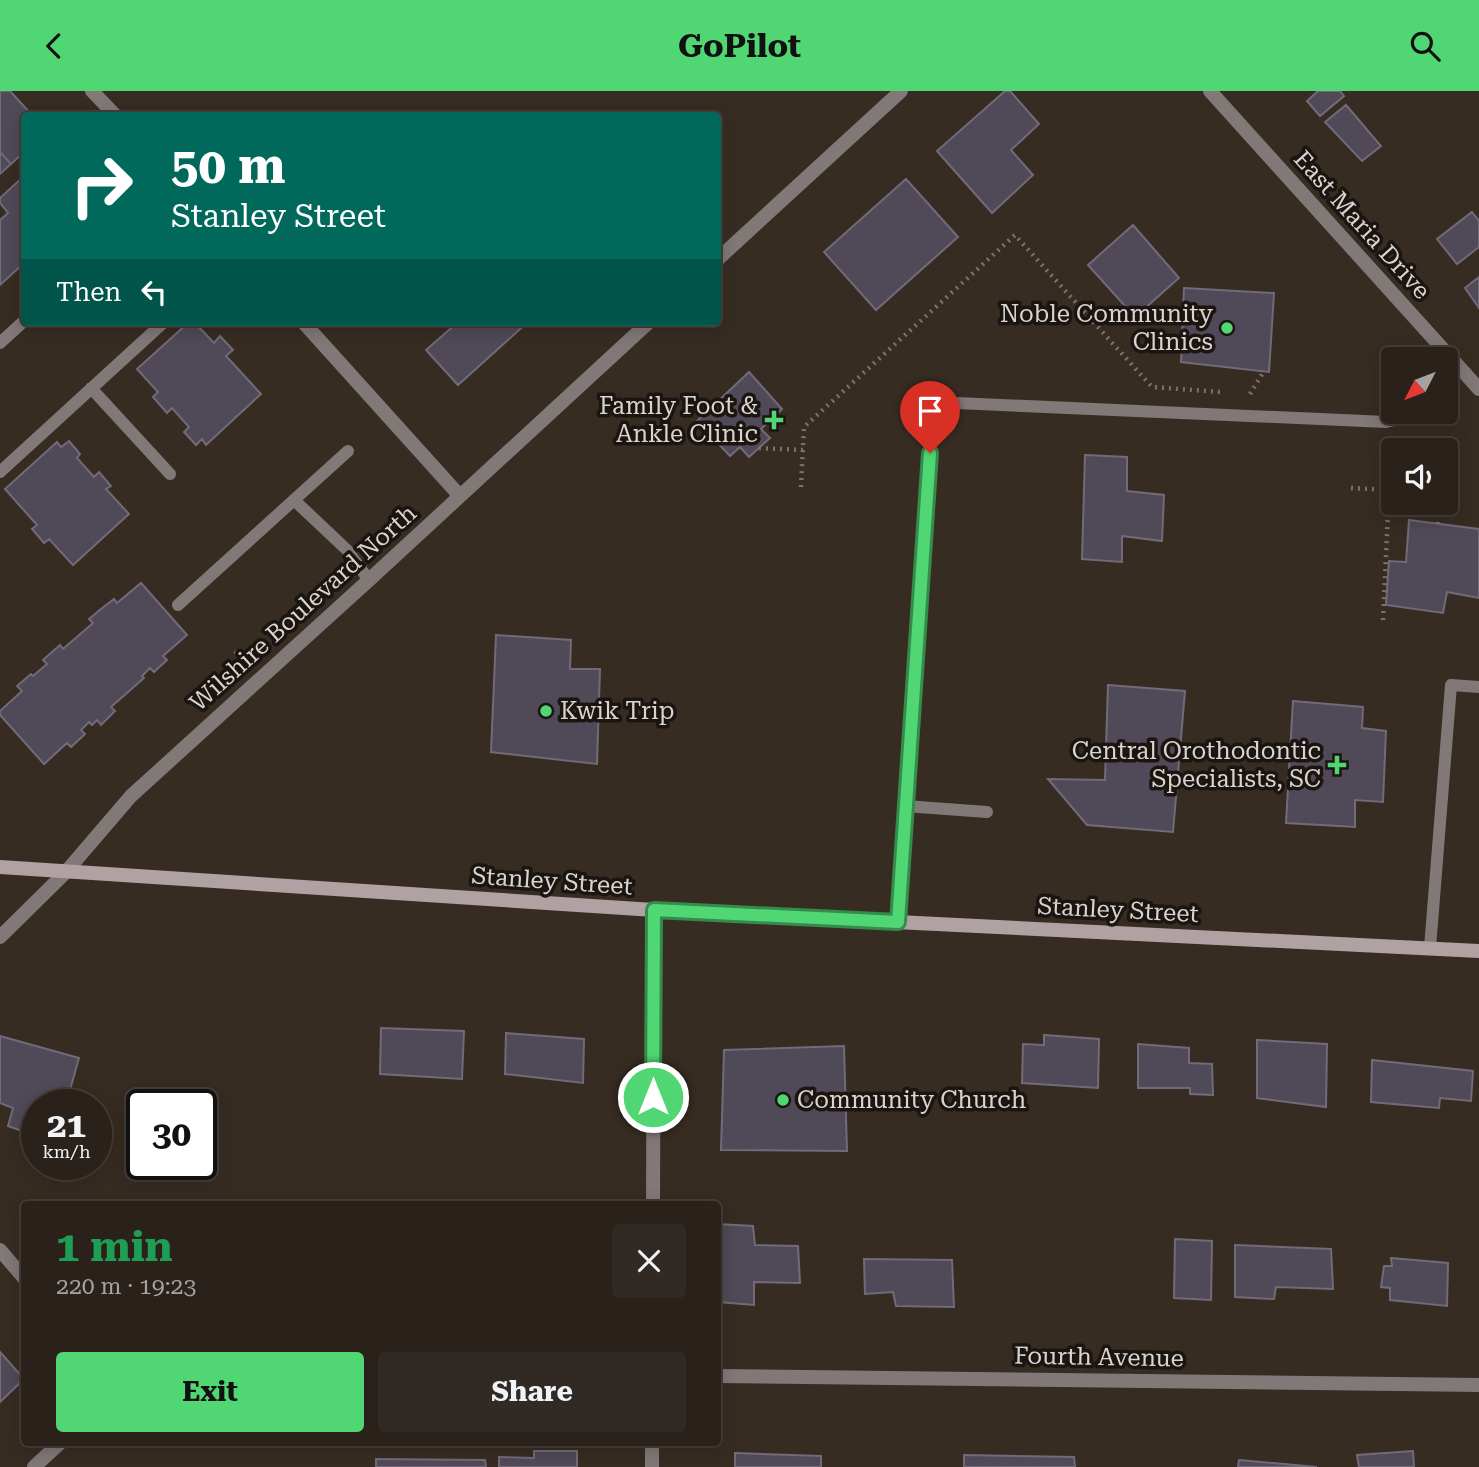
<!DOCTYPE html>
<html lang="en">
<head>
<meta charset="utf-8">
<style>
	:root { --surface:#29211a; --page:#312923; --text:#f1f3f6; --muted:#a5a3a2; --line:#453e39; --accent:#51d674 }
	body { margin:0; font-family:"Roboto Serif",serif; background:var(--page); color:var(--text); height:100vh; display:flex; flex-direction:column; font-size:26px; white-space:nowrap }
	* { box-sizing:border-box; margin:0 }
	p { font-size:23px; color:var(--muted) }
	.icon { flex:none; width:38px; height:38px; fill:none; stroke:currentColor; stroke-width:2; stroke-linecap:round; stroke-linejoin:round }
	.map { position:relative; flex:1; overflow:hidden }
	.panel { position:absolute; left:21px; top:1110px; width:700px; height:245px; display:flex; flex-direction:column; background:var(--surface); border-radius:7px; box-shadow:0 4px 18px #0003,0 0 0 2px var(--line) }
	.panel>* { flex:none }
	.top-card { position:absolute; left:21px; top:21px; width:700px; height:214px; border-radius:7px; box-shadow:0 4px 18px #0003,0 0 0 2px var(--line); background:#00695c; color:#fff; overflow:hidden }
	.needle { width:46px; rotate:228deg }
	.tools { position:absolute; left:1381px; top:256px; display:grid; gap:14px }
	.tools a { display:grid; place-items:center; width:77px; height:77px; border-radius:7px; background:var(--surface); box-shadow:0 4px 18px #0003,0 0 0 2px var(--line); font-size:35px }
	.speed { position:absolute; left:21px; top:998px; display:flex; gap:14px; font-size:35px; font-weight:700; text-align:center }
	.speed>* { display:grid; place-content:center; width:91px; height:91px; border-radius:50%; background:var(--surface); box-shadow:0 4px 18px #0003,0 0 0 2px var(--line); line-height:1 }
	.speed small { font-size:18px; font-weight:400 }
	.speed .limit { border:4px solid #111; border-radius:10px; background:#fff; color:#111 }
	.pin { position:absolute; display:grid; place-items:center; width:60px; height:60px; color:#fff; margin:-72px -30px; border-radius:50% 50% 50% 0; rotate:-45deg; box-shadow:0 0 7px #0007 }
	.pin .icon { rotate:45deg }
	.me { position:absolute; width:77px; margin:-38px; rotate:0deg; stroke-linejoin:round; filter:drop-shadow(0 0 5px #0008) }
	.turn { display:flex; align-items:center; gap:24px; height:147px; padding:0 35px; font-size:32px }
	.turn .icon { width:91px; height:91px; stroke-width:2.5 }
	.turn b { display:block; font-size:49px; line-height:60px }
	.then { display:flex; align-items:center; height:66px; padding:0 35px; background:#0003; gap:14px; font-size:26px }
	.round { display:grid; place-items:center; flex:none; width:74px; height:74px; border-radius:7px; background:var(--page) }
	.summary { display:flex; align-items:center; justify-content:space-between; height:119px; padding:0 35px }
	h1 { font-size:42px; font-weight:700; line-height:52px; color:#1e9e55 }
	.cta { display:flex; gap:14px; margin-top:auto; padding:14px 35px }
	.cta a { flex:1; height:80px; border-radius:7px; background:var(--accent); color:#111; font-size:28px; font-weight:700; line-height:80px; text-align:center }
	.cta a+a { background:var(--page); color:var(--text) }
	header { display:flex; justify-content:space-between; align-items:center; height:91px; padding:0 35px; background:var(--accent); color:#111; font-size:32px; font-weight:700 }
	.map>svg:first-child { display:block }
	.building { fill:#504957; stroke:#726a79; stroke-width:2 }
	.lines { fill:none; stroke-linecap:round; stroke-linejoin:round }
	.path { stroke:#7c726a; stroke-width:4.5; stroke-dasharray:2 5; stroke-linecap:butt }
	.lane { stroke:#817878; stroke-width:12 }
	.street { stroke:#817878; stroke-width:14 }
	.secondary { stroke:#b0a2a2; stroke-width:14 }
	.route-casing { stroke:#358b4b; stroke-width:18 }
	.route { stroke:#51d674; stroke-width:12 }
	.poi-dot { fill:#51d674; stroke:#1b1511; stroke-width:2.5 }
	.labels { text-anchor:middle; dominant-baseline:central; stroke-width:7; stroke-linejoin:round; paint-order:stroke }
	.street-label { font-size:24px; fill:#dbd3cd; stroke:#1b1511 }
	.poi-label { font-size:24px; fill:#dbd3cd; stroke:#1b1511; text-anchor:end }
</style>
</head>
<body>
<header><svg class="icon" aria-label="back" viewBox="0 0 24 24"><path d="M15 5l-7 7 7 7"/></svg>GoPilot<svg class="icon" aria-label="search" viewBox="0 0 24 24"><circle cx="10" cy="10" r="6"/><path d="M15 15l6 6"/></svg></header>
<div class="map">
<svg width="1479" height="1376" viewBox="0 0 1479 1376">
	<rect width="100%" height="100%" fill="#372c22"/>
	<path class="building" d="M0 0H10L32 24H24V61L11 73 0 61Z
		M1005 0H1010L1039 33 1011 59 1033 84 992 122 937 60Z
		M1318 0H1340L1344 5 1320 25 1307 10Z
		M1346 14 1381 55 1362 70 1325 31Z
		M0 61 11 73 0 83Z
		M24 85V172L0 194V129L8 122 0 112V107Z
		M906 88 958 146 876 219 824 161Z
		M1472 121 1479 130V156L1457 173 1437 148Z
		M1133 134 1179 187 1135 226 1088 174Z
		M1479 186V217L1465 197Z
		M1184 197 1274 202 1269 281 1181 271Z
		M189 231H194L214 252 220 245 233 259 226 265 261 303 206 354 202 348 196 354 184 341 189 336 172 317 167 322 153 306 158 301 137 278Z
		M458 231H528L458 294 426 259Z
		M749 281 782 318 761 338 770 347 749 366 740 356 730 365 697 330Z
		M69 350 80 363 77 367 94 386 99 381 111 395 106 398 129 423 73 474 49 448 44 452 32 438 37 434 5 398 57 351 61 356Z
		M1085 364 1127 366V400L1164 404 1162 450 1122 445V471L1082 468Z
		M1409 429 1479 438V507L1447 501 1443 522 1386 514 1389 470 1406 471Z
		M141 492 187 544 163 565 167 569 154 581 150 577 142 585 144 587 111 616 115 620 101 634 97 629 92 634 89 631 81 639 85 643 71 656 67 652 44 673 0 624V620L22 600 17 595 31 583 33 585 47 573 43 569 60 554 63 558 93 532 89 528 101 518 114 508 117 512Z
		M496 544 571 549 570 578H600L597 673 491 661Z
		M1108 594 1185 600 1173 741 1087 734 1048 688 1105 689Z
		M1293 610 1363 616 1362 637 1386 640 1383 711 1355 709V736L1286 732Z
		M381 937 464 940 462 988 380 983Z
		M506 942 584 948 583 992 505 983Z
		M1044 944 1099 948 1098 997 1022 992 1023 953 1044 954Z
		M0 945 79 967 66 1013H37V1045L8 1035 13 1017 0 1012Z
		M1257 949 1327 953 1326 1016 1257 1007Z
		M1138 953 1189 957V972L1212 973 1213 1004 1190 1003V997H1138Z
		M844 955 847 1060 721 1059 724 959Z
		M1372 969 1473 980 1471 1010 1440 1007 1439 1017 1371 1011Z
		M718 1133 753 1135 755 1154 798 1155 800 1192 754 1191V1214L718 1211Z
		M1175 1148 1212 1150 1211 1209 1174 1207Z
		M1235 1154 1331 1158 1333 1198 1276 1196 1274 1208 1235 1206Z
		M1391 1167 1448 1172 1447 1215 1390 1209V1197L1381 1196 1384 1175H1392Z
		M864 1168 952 1169 954 1216 896 1215 893 1201 865 1203Z
		M0 1261 24 1288 0 1311Z
		M534 1360H577V1376H499V1366L534 1367Z
		M1413 1360 1414 1376H1359L1357 1364Z
		M735 1362 821 1365V1376H735Z
		M964 1364 1074 1366 1075 1376H964Z
		M376 1368 485 1369 486 1376H376Z
		M1239 1369 1317 1376H1238Z"/>
	<g class="lines">
		<path class="path" d="M1250 303 1264 280
			M759 357 803 359
			M801 396 804 336 1015 144 1152 296 1221 301
			M1351 397 1389 399
			M1438 433 1440 411
			M1383 529 1391 358
			M235 560 247 574"/>
		<path class="lane" d="M0 252 24 230
			M1446 288 1459 276
			M91 297 170 383
			M0 381 164 231
			M294 409 347 459 369 489
			M178 514 348 360
			M905 715 987 721
			M898 831 934 311 1386 331 1402 327 1411 320
			M1430 857 1451 594 1479 596"/>
		<path class="street" d="M92 0 115 24
			M1210 0 1479 298
			M718 168 901 0
			M303 231 459 404
			M0 846 65 782 131 705 369 489 649 231
			M653 1113 654 819
			M0 1159 24 1187
			M718 1285 1479 1294
			M34 1376 61 1351
			M652 1376V1351"/>
		<path class="secondary" d="M0 776 654 819 1479 860"/>
	</g>
	<g class="lines">
		<g class="route-casing">
			<path id="route" d="M653 1006 654 819 898 831 930 362"/>
		</g>
		<use href="#route" class="route"/>
	</g>
	<g class="poi-dot">
		<circle cx="1227" cy="237" r="7"/>
		<path d="M770.5 318.5h7v7h7v7h-7v7h-7v-7h-7v-7h7z"/>
		<circle cx="546" cy="620" r="7"/>
		<path d="M1333.5 663.5h7v7h7v7h-7v7h-7v-7h-7v-7h7z"/>
		<circle cx="783" cy="1009" r="7"/>
	</g>
	<g class="labels">
		<g class="street-label">
			<text transform="translate(1362 134) rotate(48)">East Maria Drive</text>
			<text transform="translate(303 517) rotate(-42)">Wilshire Boulevard North</text>
			<text transform="translate(552 790) rotate(4)">Stanley Street</text>
			<text transform="translate(1118 819) rotate(3)">Stanley Street</text>
			<text transform="translate(1099 1266) rotate(1)">Fourth Avenue</text>
		</g>
		<g class="poi-label">
			<text x="1213" y="223">Noble Community<tspan x="1213" dy="28">Clinics</tspan></text>
			<text x="758" y="315">Family Foot &amp;<tspan x="758" dy="28">Ankle Clinic</tspan></text>
			<text x="560" y="620" text-anchor="start">Kwik Trip</text>
			<text x="1321" y="660">Central Orothodontic<tspan x="1321" dy="28">Specialists, SC</tspan></text>
			<text x="797" y="1009" text-anchor="start">Community Church</text>
		</g>
	</g>
</svg>
<div class="tools">
<a><svg class="needle" viewBox="-14 -14 28 28"><path d="M0-13l5 13h-10z" fill="#e53935"/><path d="M0 13l5-13h-10z" fill="#a5a3a2"/></svg></a>
<a><svg class="icon" aria-label="sound" viewBox="0 0 24 24"><path d="M4 9h4l5-4v14l-5-4H4zM17 9q2 3 0 6"/></svg></a>
</div>
<div class="speed"><div>21<small>km/h</small></div><div class="limit">30</div></div>
<div class="pin" style="left:930px;top:362px;background:#d93025"><svg class="icon" aria-label="arrive" viewBox="0 0 24 24"><path d="M6 21V4h12l-3 4 3 4H6"/></svg></div>
<svg class="me" style="left:653px;top:1006px" viewBox="-20 -20 40 40"><circle r="17" fill="#51d674" stroke="#fff" stroke-width="3"/><path d="M0-11L8 9 0 5-8 9z" fill="#fff"/></svg>
<div class="top-card">
<div class="turn"><svg class="icon" aria-label="right" viewBox="0 0 24 24"><path d="M7 20v-9h11M14 6l5 5-5 5"/></svg><div><b>50 m</b>Stanley Street</div></div>
<div class="then">Then<svg class="icon" aria-label="left" viewBox="0 0 24 24"><path d="M17 20v-9H6M10 6l-5 5 5 5"/></svg></div>
</div>
<section class="panel">
<div class="summary"><div><h1>1 min</h1><p>220 m · 19:23</p></div><a class="round"><svg class="icon" aria-label="close" viewBox="0 0 24 24"><path d="M6 6l12 12M18 6L6 18"/></svg></a></div>
<div class="cta"><a>Exit</a><a>Share</a></div>
</section>
</div>
</body>
</html>
